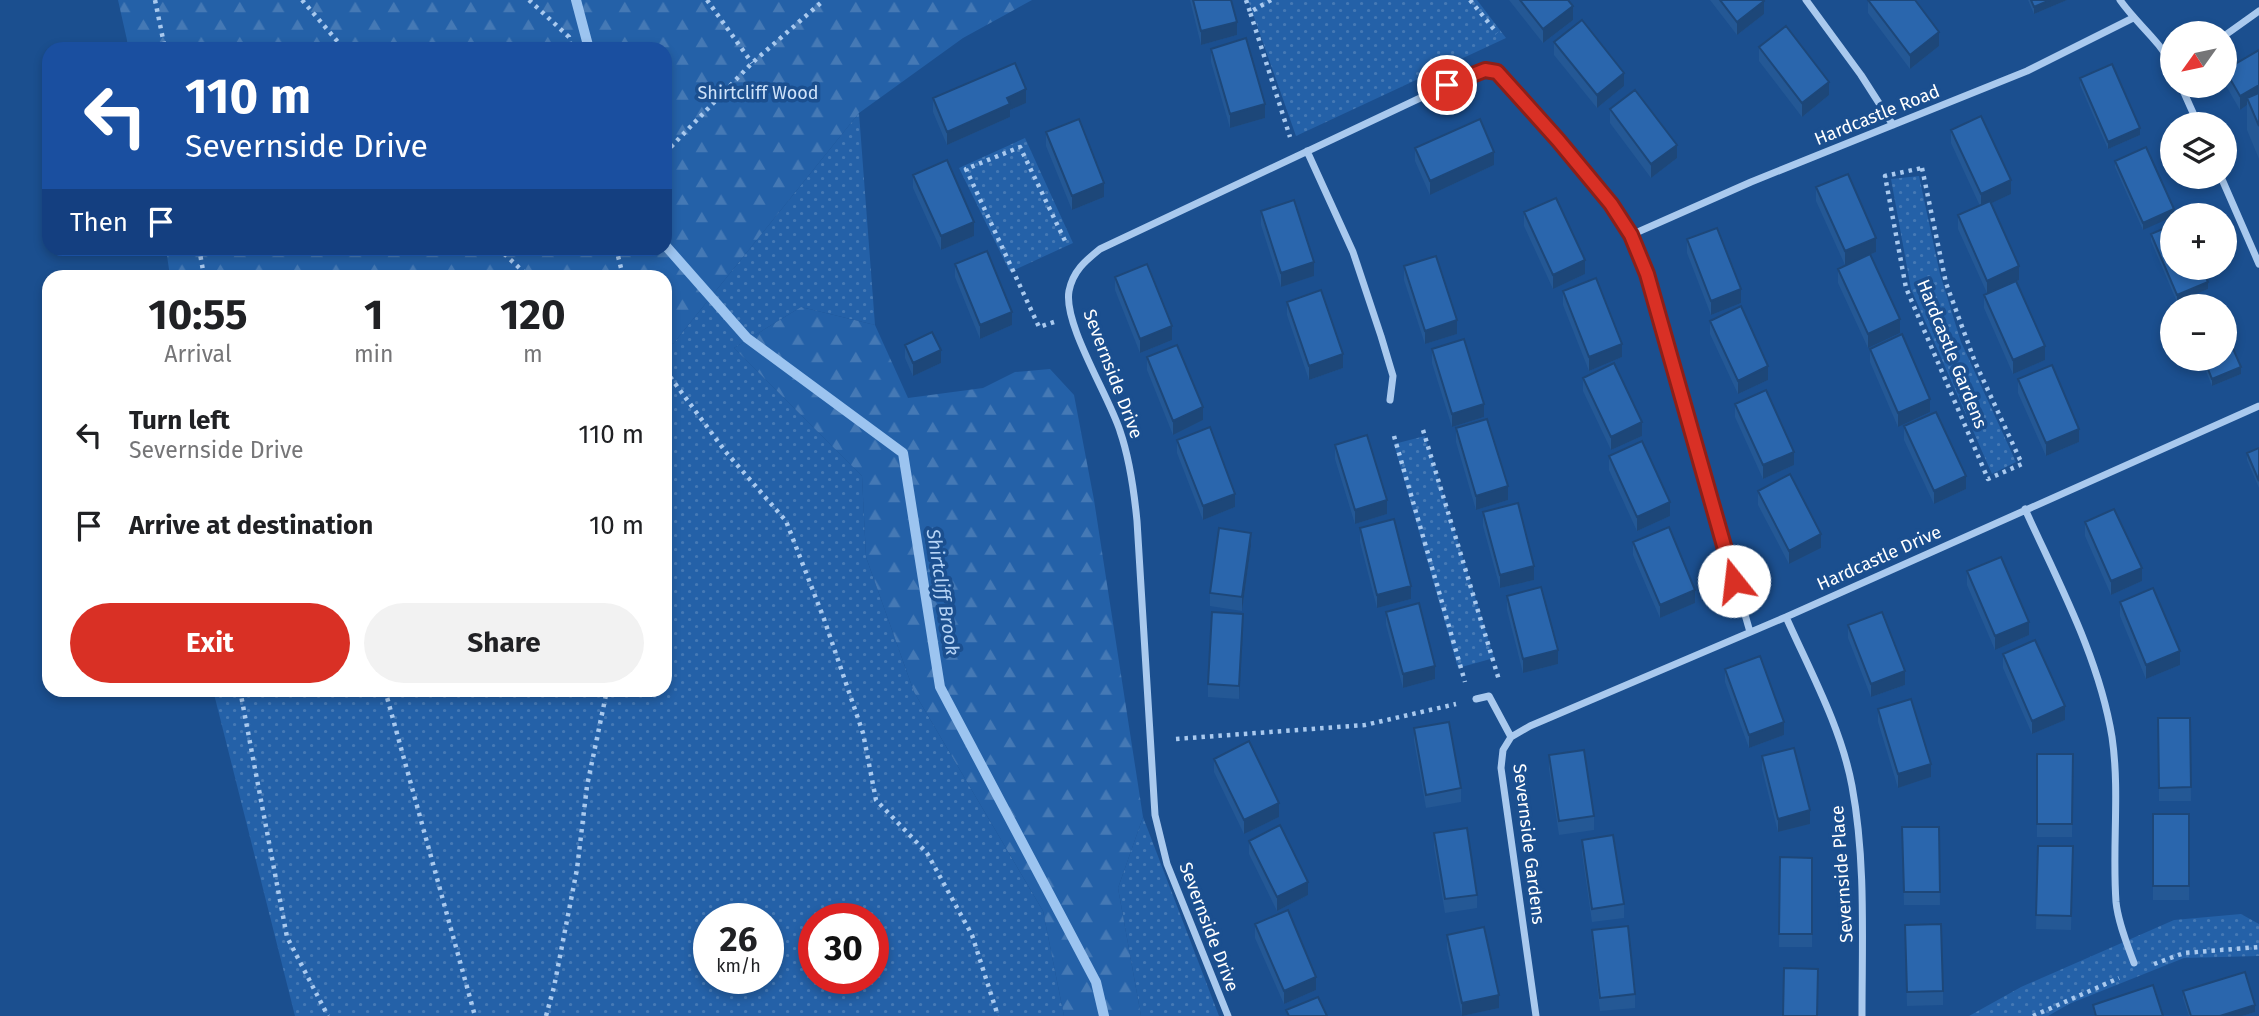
<!DOCTYPE html>
<html lang="en">
<head>
<meta charset="utf-8">
<style>
	:root { --surface:#fff; --page:#f2f2f2; --text:#202124; --muted:#757577; --accent:#d93025 }
	body { margin:0; font-family:"Fira Sans",sans-serif; background:var(--page); color:var(--text); height:100vh; display:flex; flex-direction:column; font-size:26px; white-space:nowrap }
	* { box-sizing:border-box; margin:0 }
	p { font-size:23px; color:var(--muted) }
	.icon { flex:none; width:38px; height:38px; fill:none; stroke:currentColor; stroke-width:2; stroke-linecap:round; stroke-linejoin:round }
	.map { position:relative; flex:1; overflow:hidden }
	.panel { position:absolute; left:42px; top:270px; width:630px; height:427px; display:flex; flex-direction:column; background:var(--surface); border-radius:21px; box-shadow:0 4px 10px #0003 }
	.panel>* { flex:none }
	.hud { position:absolute; left:42px; top:42px; width:630px; height:214px; border-radius:21px; box-shadow:0 4px 10px #0003; background:#1a4fa0; color:#fff; overflow:hidden }
	.needle { width:46px; rotate:237deg }
	.tools { position:absolute; left:2160px; top:21px; display:grid; gap:14px }
	.tools a { display:grid; place-items:center; width:77px; height:77px; border-radius:50%; background:var(--surface); box-shadow:0 4px 10px #0003; font-size:35px }
	.speed { position:absolute; left:693px; top:903px; display:flex; gap:14px; font-size:35px; font-weight:700; text-align:center }
	.speed>* { display:grid; place-content:center; width:91px; height:91px; border-radius:50%; background:var(--surface); box-shadow:0 4px 10px #0003; line-height:1 }
	.speed small { font-size:18px; font-weight:400 }
	.speed .limit { border:10px solid #d22; background:#fff; color:#111 }
	.pin { position:absolute; display:grid; place-items:center; width:60px; height:60px; color:#fff; margin:-30px; border:4px solid #fff; border-radius:50%; box-shadow:0 2px 7px #0007 }
	.me { position:absolute; width:77px; margin:-38px; rotate:344deg; stroke-linejoin:round; filter:drop-shadow(0 0 5px #0008) }
	.turn { display:flex; align-items:center; gap:24px; height:147px; padding:0 28px; font-size:32px }
	.turn .icon { width:91px; height:91px; stroke-width:2.5 }
	.turn b { display:block; font-size:49px; line-height:60px }
	.then { display:flex; align-items:center; height:66px; padding:0 28px; background:#0003; gap:14px; font-size:26px }
	.eta { display:flex; justify-content:space-evenly; align-items:center; height:119px; text-align:center }
	.eta b { font-size:42px; font-weight:700; line-height:49px }
	.cta { display:flex; gap:14px; margin-top:auto; padding:14px 28px }
	.cta a { flex:1; height:80px; border-radius:42px; background:var(--accent); color:#fff; font-size:28px; font-weight:700; line-height:80px; text-align:center }
	.cta a+a { background:var(--page); color:var(--text) }
	ul { padding:0; list-style:none }
	li { display:flex; align-items:center; gap:21px; height:91px; padding:0 28px }
	li div { flex:1 }
	li b { display:block; font-size:26px }
	li em { font-style:normal }
	.map>svg:first-child { display:block }
	.grass { fill:url(#grass-dots); fill-rule:evenodd }
	.forest { fill:url(#forest-firs) }
	.lines { fill:none; stroke-linecap:round; stroke-linejoin:round }
	.stream { stroke:#9cc4f0; stroke-width:10 }
	.path { stroke:#a9c9ee; stroke-width:4.5; stroke-dasharray:3.5 5; stroke-linecap:butt }
	.minor { stroke:#a9c9ee; stroke-width:7 }
	.wall { fill:#245895 }
	.shaded-wall { fill:#1d4779 }
	.building { fill:#2a66ad; stroke:#1d4779; stroke-width:2 }
	.route-casing { stroke:#8d1f18; stroke-width:18 }
	.route { stroke:#d93025; stroke-width:12 }
	.labels { text-anchor:middle; dominant-baseline:central; stroke-width:7; stroke-linejoin:round; paint-order:stroke }
	.park-label { font-size:18px; fill:#cfe3fa; stroke:#1b4f8f }
	.street-label { font-size:18px; fill:#fff; stroke:#1b4f8f }
	.water-label { font-size:19px; font-style:italic; fill:#b5d3f5; stroke:#1b4f8f }
</style>
</head>
<body>
<div class="map">
<svg width="2259" height="1016" viewBox="0 0 2259 1016">
	<defs>
		<pattern id="grass-dots" width="8" height="8" patternUnits="userSpaceOnUse" patternTransform="scale(1.75)"><rect width="8" height="8" fill="#2461a8"/><path d="M2 2h.1M6 6h.1" fill="none" stroke="#4579b5" stroke-width="1.8" stroke-linecap="round"/></pattern>
		<pattern id="forest-firs" width="22" height="20" patternUnits="userSpaceOnUse" patternTransform="scale(1.75)"><rect width="22" height="20" fill="#2461a8"/><path d="M5 1l3.5 6h-7zM16 11l3.5 6h-7z" fill="#4579b5"/></pattern>
	</defs>
	<rect width="100%" height="100%" fill="#1b4f8f"/>
	<path class="grass" d="M1248 0H1477L1506 38 1296 136Z
		M859 113 875 325 801 307 734 348 862 476 866 557 914 692 1043 911 1064 1016H295L213 690H665V341L673 344ZM709 919H768V978H709ZM814 919H873V978H814Z
		M1025 138 1073 243 1010 272 959 168Z
		M1919 176 1940 274 1961 342 2016 462 1992 474 1911 289 1891 179Z
		M1425 436 1494 658 1458 668 1394 444Z
		M1143 817 1219 1016H1141L1118 888Z
		M2241 914 2259 924V956L2184 958 2069 1004 2048 1016H1969L2021 987 2174 920Z"/>
	<path class="forest" d="M118 0H1032L963 38 859 113 673 344 665 341V276H170L166 249 665 248V49H129Z
		M801 307 875 325 908 398 983 388 1015 372 1050 369 1074 395 1094 500 1143 817 1118 888 1141 1016H1064L1043 911 914 692 866 557 862 476 734 348Z"/>
	<g class="lines">
		<path class="stream" d="M576 0 589 49
			M665 245 747 338 903 453 940 687 1096 982 1104 1016"/>
		<path class="path" d="M155 0 165 49
			M302 0 344 49
			M529 0 569 37 571 49
			M707 0 752 63
			M1246 0 1250 12
			M1271 0 1250 12 1290 137
			M1470 0 1497 33
			M665 153 752 63 824 0
			M1922 168 1946 283 1975 362 2022 464 1988 479 1906 288 1885 176Z
			M199 248 204 276
			M498 248 528 276
			M616 248 623 276
			M1054 322 1039 327 966 169 1020 147 1067 245
			M665 370 725 451 786 521 824 619 863 733 876 800 927 853 972 935 998 1016
			M1423 430 1499 680
			M1394 436 1465 682
			M240 690 287 937 328 1016
			M385 690 475 1016
			M1176 739 1365 725 1456 704
			M2154 964 2184 953 2259 947
			M546 1016 554 987 577 869 587 786 607 690
			M2033 1016 2119 978"/>
		<path class="minor" d="M1806 0 1861 75 1893 125
			M2120 0C2136 23 2159 40 2172 65
			M2224 36 2259 11
			M2181 86 2198 124
			M1307 151 1353 252 1381 336 1393 376 1390 400
			M2221 177 2259 264
			M1631 235 1751 182 2027 71 2133 18
			M2025 509C2058 582 2099 657 2112 737 2120 791 2112 847 2116 902 2118 922 2127 944 2134 963
			M1786 617C1810 671 1841 727 1852 786 1866 861 1862 940 1862 1016
			M1476 699 1489 696 1511 737
			M1511 737 1530 726 1786 617 2259 406
			M1511 737 1503 750 1501 768 1536 1016
			M1228 1016 1167 864 1155 815 1137 521C1134 490 1130 460 1120 431 1109 396 1063 324 1069 291 1073 271 1085 261 1100 249L1471 74 1485 70 1497 72 1558 140 1611 204 1631 235 1647 274 1750 632"/>
	</g>
	<path class="wall" d="M1190 0H1231L1237 35 1201 45Z
		M1509 0H1568L1573 20 1543 43Z
		M1710 0H1763L1764 14 1737 35Z
		M1868 0 1939 46 1910 69 1868 13Z
		M2028 0H2067L2034 14Z
		M1554 42 1624 86 1597 108 1554 55Z
		M1759 47 1829 95 1802 117 1759 61Z
		M1211 49 1265 118 1230 128 1211 62Z
		M2259 50V159L2247 130V105L2240 110 2225 84V70Z
		M2080 78 2140 135 2108 149 2080 85Z
		M933 98 1026 103 1010 110V117L947 145 933 112Z
		M1610 109 1677 158 1651 178 1610 123Z
		M1951 130 2011 194 1991 203 2019 280 2016 281 2045 360 2013 374 1984 308V295L1987 293 1958 229V215L1980 206 1951 143Z
		M1046 132 1104 197 1072 210 1046 146Z
		M1415 148 1494 165 1430 195 1415 161Z
		M2115 161 2174 215 2143 230 2115 167Z
		M913 175 974 236 941 250 913 188Z
		M1816 187 1876 252 1845 265 1816 201Z
		M1261 211 1314 276 1281 287 1261 225Z
		M1524 212 1585 274 1553 289 1524 226Z
		M2151 234 2208 289 2177 302 2151 241Z
		M1687 239 1741 303 1711 315 1687 253Z
		M955 264 1012 325 980 339 955 277Z
		M1404 266 1457 334 1425 344 1404 280Z
		M1838 269 1900 333 1868 348 1838 283Z
		M1115 277 1172 340 1140 353 1115 290Z
		M1563 291 1622 357 1589 371 1563 305Z
		M1287 302 1343 368 1309 380 1287 315Z
		M1710 321 1768 380 1738 394 1710 334Z
		M905 345 941 363 913 376 905 358Z
		M1432 349 1484 417 1452 427 1432 363Z
		M1870 349 1930 412 1898 427 1870 362Z
		M1147 357 1203 420 1173 435 1147 370Z
		M2201 359H2224L2241 374 2212 386Z
		M1583 378 1642 436 1611 450 1583 391Z
		M2018 379 2079 442 2046 456 2018 393Z
		M1735 404 1794 465 1763 479 1735 417Z
		M1904 426 1966 489 1934 504 1904 440Z
		M1456 428 1508 500 1476 510 1456 442Z
		M1177 440 1235 507 1203 520 1177 453Z
		M1335 445 1387 514 1355 524 1335 459Z
		M2259 448V488L2247 460V453Z
		M1609 456 1670 516 1637 531 1609 470Z
		M1758 491 1821 548 1789 564 1758 505Z
		M1483 512 1534 580 1500 588 1483 526Z
		M2085 522 2142 581 2111 595 2085 536Z
		M1360 528 1411 599 1377 608 1360 542Z
		M1633 542 1695 603 1660 618 1633 555Z
		M1251 546 1242 611 1210 606V593Z
		M1967 571 2029 635 1995 650 1967 585Z
		M1507 596 1558 664 1523 673 1507 610Z
		M2120 602 2180 665 2146 679 2120 616Z
		M1386 612 1435 679 1403 688 1386 625Z
		M1848 625 1905 685 1871 697 1848 638Z
		M1243 628 1239 699 1208 697V684Z
		M2003 654 2065 720 2032 734 2003 668Z
		M1725 669 1784 735 1749 748 1725 682Z
		M1878 709 1931 777 1898 788 1878 722Z
		M2158 718H2190L2191 801H2159Z
		M1414 728 1461 788V802L1426 808 1414 741Z
		M2037 754H2073L2072 837H2037Z
		M1549 755 1594 816V830L1559 835 1549 769Z
		M1762 756 1810 824 1778 832 1762 769Z
		M1214 759 1279 817 1244 834 1214 772Z
		M2153 814H2189V900H2153Z
		M1902 827H1939L1940 905H1904Z
		M1434 833 1477 895V908L1445 913 1434 847Z
		M1582 840 1624 904V918L1592 922 1582 853Z
		M1249 841 1308 895 1277 911 1249 854Z
		M2038 846H2073L2071 930 2036 929Z
		M1780 857 1812 858V947H1779Z
		M1255 924 1316 990 1284 1004 1255 938Z
		M1592 930 1635 994V1008L1600 1011 1592 943Z
		M1447 935 1499 1008 1462 1016 1447 949Z
		M1905 938 1943 991V1005L1907 1006Z
		M2183 991 2255 1012 2242 1016H2189L2183 998Z"/>
	<path class="shaded-wall" d="M2050 0H2067L2034 14V7Z
		M1764 1V14L1737 35V22Z
		M1573 6V20L1543 43V29Z
		M1237 22V35L1201 45V31Z
		M1939 32V46L1910 69V55Z
		M1624 73V86L1597 108V95Z
		M1829 82V95L1802 117V103Z
		M2259 85V98H2247V105L2240 110V96Z
		M1026 89V103L1010 110V117L947 145V132L1007 98Z
		M1265 104V118L1230 128V114Z
		M2140 128V135L2108 149V142Z
		M1677 145V158L1651 178V164Z
		M1494 152V165L1430 195V181Z
		M2011 180V194L1981 208V194Z
		M1104 183V197L1072 210V196Z
		M2174 209V215H2172V217L2143 230V223Z
		M974 222V236L941 250V236Z
		M1876 238V252L1845 265V251Z
		M1585 260V274L1553 289V275Z
		M1314 262V276L1281 287V273Z
		M2019 266V280L1987 294V281Z
		M2208 282V289L2177 302V295Z
		M1741 289V303L1711 315V301Z
		M1012 312V325L980 339V325Z
		M1900 319V333L1868 348V334Z
		M1457 320V334L1425 344V331Z
		M1172 326V340L1140 353V339Z
		M1622 344V357L1589 371V357Z
		M2045 346V360L2013 374V360Z
		M941 350V363L913 376V363Z
		M1343 354V368L1309 380V366Z
		M1768 366V380L1738 394V381Z
		M2241 367V374L2212 386V379Z
		M1930 399V412L1898 427V413Z
		M1484 404V417L1452 427V414Z
		M1203 407V420L1173 435V421Z
		M1642 422V436L1611 450V437Z
		M2079 429V442L2046 456V443Z
		M1794 452V465L1763 479V465Z
		M1966 476V489L1934 504V491Z
		M1508 486V500L1476 510V496Z
		M1235 494V507L1203 520V506Z
		M1387 500V514L1355 524V510Z
		M1670 502V516L1637 531V517Z
		M1251 533V546L1242 611V597Z
		M1821 534V548L1789 564V551Z
		M1534 566V580L1500 588V575Z
		M2142 568V581L2111 595V581Z
		M1411 586V599L1377 608V595Z
		M1695 590V603L1660 618V605Z
		M1243 614V628L1239 699V686Z
		M2029 622V635L1995 650V636Z
		M1558 650V664L1523 673V659Z
		M2180 651V665L2146 679V665Z
		M1435 666V679L1403 688V674Z
		M1905 671V685L1871 697V684Z
		M2065 706V720L2032 734V721Z
		M1784 722V735L1749 748V735Z
		M1931 764V777L1898 788V774Z
		M1279 803V817L1244 834V820Z
		M1810 810V824L1778 832V819Z
		M1308 882V895L1277 911V897Z
		M1316 977V990L1284 1004V991Z
		M1499 995V1008L1462 1016V1003Z
		M2255 1005V1012L2242 1016H2220Z"/>
	<path class="building" d="M1193 0H1231L1237 22 1201 31Z
		M1520 0H1568L1573 6 1543 29Z
		M1720 0H1763L1764 1 1737 22Z
		M1868 0H1915L1939 32 1910 55Z
		M2031 0H2050L2034 7Z
		M1582 20 1624 73 1597 95 1554 42Z
		M1786 26 1829 82 1802 103 1759 47Z
		M1246 38 1265 104 1230 114 1211 49Z
		M2259 50V85L2240 96 2225 70Z
		M1015 63 1026 89 1007 98 1010 104 947 132 933 98Z
		M2112 64 2140 128 2108 142 2080 78Z
		M1635 90 1677 145 1651 164 1610 109Z
		M2259 93V126L2247 98Z
		M1981 116 2011 180 1981 194 1951 130Z
		M1079 119 1104 183 1072 196 1046 132Z
		M1480 119 1494 152 1430 181 1415 148Z
		M2146 147 2174 209 2143 223 2115 161Z
		M947 160 974 222 941 236 913 175Z
		M1848 174 1876 238 1845 251 1816 187Z
		M1556 198 1585 260 1553 275 1524 212Z
		M1294 200 1314 262 1281 273 1261 211Z
		M1990 201 2019 266 1987 281 1958 215Z
		M2172 225V268H2202L2208 282 2177 295 2151 234Z
		M1717 228 1741 289 1711 301 1687 239Z
		M987 251 1012 312 980 325 955 264Z
		M1870 254 1900 319 1868 334 1838 269Z
		M1436 256 1457 320 1425 331 1404 266Z
		M1147 264 1172 326 1140 339 1115 277Z
		M1596 278 1622 344 1589 357 1563 291Z
		M2016 281 2045 346 2013 360 1984 295Z
		M1321 290 1343 354 1309 366 1287 302Z
		M2213 300 2215 306H2197Z
		M1741 306 1768 366 1738 381 1710 321Z
		M2224 328 2241 367 2212 379 2204 359H2224Z
		M932 332 941 350 913 363 905 345Z
		M1902 334 1930 399 1898 413 1870 349Z
		M1464 339 1484 404 1452 414 1432 349Z
		M1177 345 1203 407 1173 421 1147 357Z
		M1614 363 1642 422 1611 437 1583 378Z
		M2052 365 2079 429 2046 443 2018 379Z
		M1766 390 1794 452 1763 465 1735 404Z
		M1936 412 1966 476 1934 491 1904 426Z
		M1487 419 1508 486 1476 496 1456 428Z
		M1210 427 1235 494 1203 506 1177 440Z
		M1367 435 1387 500 1355 510 1335 445Z
		M1642 441 1670 502 1637 517 1609 456Z
		M2259 448V481L2247 453Z
		M1790 474 1821 534 1789 551 1758 491Z
		M1518 503 1534 566 1500 575 1483 512Z
		M2114 509 2142 568 2111 581 2085 522Z
		M1394 519 1411 586 1377 595 1360 528Z
		M1669 527 1695 590 1660 605 1633 542Z
		M1219 528 1251 533 1242 597 1210 593Z
		M2001 557 2029 622 1995 636 1967 571Z
		M1541 587 1558 650 1523 659 1507 596Z
		M2153 588 2180 651 2146 665 2120 602Z
		M1419 603 1435 666 1403 674 1386 612Z
		M1212 612 1243 614 1239 686 1208 684Z
		M1882 612 1905 671 1871 684 1848 625Z
		M2035 640 2065 706 2032 721 2003 654Z
		M1760 656 1784 722 1749 735 1725 669Z
		M1911 699 1931 764 1898 774 1878 709Z
		M2158 718H2190L2191 787 2159 788Z
		M1449 722 1461 788 1426 795 1414 728Z
		M1249 741 1279 803 1244 820 1214 759Z
		M1794 748 1810 810 1778 819 1762 756Z
		M1584 750 1594 816 1559 821 1549 755Z
		M2037 754H2073L2072 824H2037Z
		M2153 814H2189V886H2153Z
		M1280 825 1308 882 1277 897 1249 841Z
		M1902 827H1939L1940 892H1904Z
		M1467 828 1477 895 1445 899 1434 833Z
		M1613 835 1624 904 1592 909 1582 840Z
		M2038 846H2073L2071 916 2036 915Z
		M1780 857 1812 858V934H1779Z
		M1288 910 1316 977 1284 991 1255 924Z
		M1941 924 1943 991 1907 992 1905 925Z
		M1628 926 1635 994 1600 998 1592 930Z
		M1484 927 1499 995 1462 1003 1447 935Z
		M1784 968 1818 969 1817 1016H1783Z
		M2245 972 2255 1005 2220 1016H2191L2183 991Z
		M2153 985 2163 1016H2096L2093 1005Z
		M1318 997 1327 1016H1289L1286 1010Z"/>
	<g class="lines">
		<g class="route-casing">
			<path id="route" d="M1447 85 1485 70 1497 72 1558 140 1611 204 1631 235 1647 274 1734 581"/>
		</g>
		<use href="#route" class="route"/>
	</g>
	<g class="labels">
		<g class="park-label">
			<text x="758" y="93">Shirtcliff Wood</text>
		</g>
		<g class="street-label">
			<text transform="translate(1877 115) rotate(-22)">Hardcastle Road</text>
			<text transform="translate(1952 354) rotate(68)">Hardcastle Gardens</text>
			<text transform="translate(1113 374) rotate(69)">Severnside Drive</text>
			<text transform="translate(1879 558) rotate(-24)">Hardcastle Drive</text>
			<text transform="translate(1529 844) rotate(83)">Severnside Gardens</text>
			<text transform="translate(1842 874) rotate(-94)">Severnside Place</text>
			<text transform="translate(1209 927) rotate(69)">Severnside Drive</text>
		</g>
		<g class="water-label">
			<text transform="translate(943 592) rotate(81)">Shirtcliff Brook</text>
		</g>
	</g>
</svg>
<div class="tools">
<a><svg class="needle" viewBox="-14 -14 28 28"><path d="M0-13l5 13h-10z" fill="#e53935"/><path d="M0 13l5-13h-10z" fill="#757577"/></svg></a>
<a><svg class="icon" aria-label="layers" viewBox="0 0 24 24"><path d="M12 4l9 5-9 5-9-5zM3 14l9 5 9-5"/></svg></a>
<a>+</a>
<a>−</a>
</div>
<div class="speed"><div>26<small>km/h</small></div><div class="limit">30</div></div>
<div class="pin" style="left:1447px;top:85px;background:#d93025"><svg class="icon" aria-label="arrive" viewBox="0 0 24 24"><path d="M6 21V4h12l-3 4 3 4H6"/></svg></div>
<svg class="me" style="left:1734px;top:581px" viewBox="-20 -20 40 40"><circle r="19" fill="#fff"/><path d="M0-13L10 11 0 6-10 11z" fill="#d93025"/></svg>
<div class="hud">
<div class="turn"><svg class="icon" aria-label="left" viewBox="0 0 24 24"><path d="M17 20v-9H6M10 6l-5 5 5 5"/></svg><div><b>110 m</b>Severnside Drive</div></div>
<div class="then">Then<svg class="icon" aria-label="arrive" viewBox="0 0 24 24"><path d="M6 21V4h12l-3 4 3 4H6"/></svg></div>
</div>
<section class="panel">
<div class="eta">
<div><b>10:55</b><p>Arrival</p></div>
<div><b>1</b><p>min</p></div>
<div><b>120</b><p>m</p></div>
</div>
<ul>
<li><svg class="icon" aria-label="left" viewBox="0 0 24 24"><path d="M17 20v-9H6M10 6l-5 5 5 5"/></svg><div><b>Turn left</b><p>Severnside Drive</p></div><em>110 m</em></li>
<li><svg class="icon" aria-label="arrive" viewBox="0 0 24 24"><path d="M6 21V4h12l-3 4 3 4H6"/></svg><div><b>Arrive at destination</b></div><em>10 m</em></li>
</ul>
<div class="cta"><a>Exit</a><a>Share</a></div>
</section>
</div>
</body>
</html>
